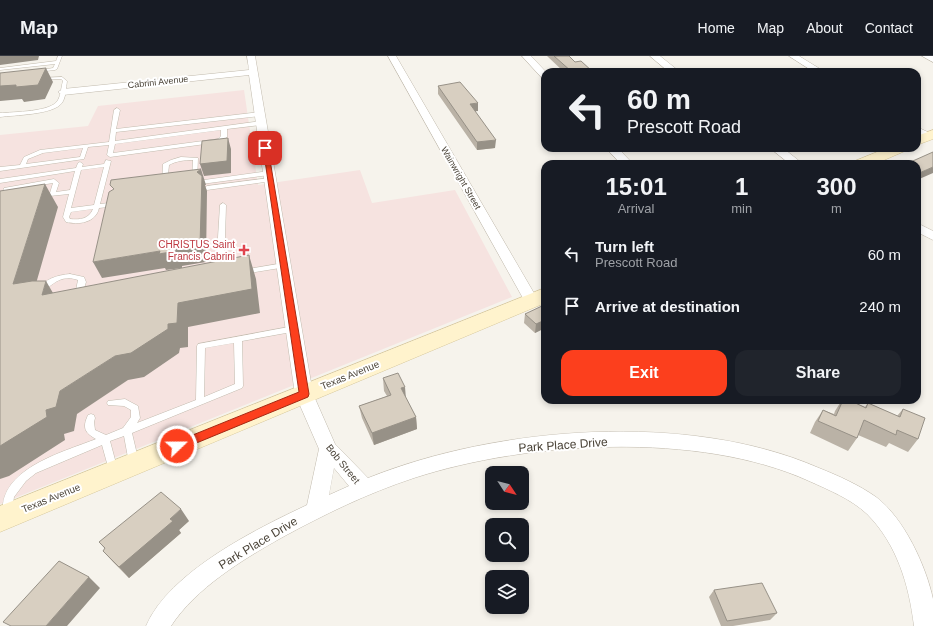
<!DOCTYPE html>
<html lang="en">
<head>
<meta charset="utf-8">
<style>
	:root { --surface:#171b24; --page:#20242c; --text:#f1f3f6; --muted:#9ea1a6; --line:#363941; --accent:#fc3f1d }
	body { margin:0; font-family:Arial,sans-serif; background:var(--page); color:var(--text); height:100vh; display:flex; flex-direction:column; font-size:15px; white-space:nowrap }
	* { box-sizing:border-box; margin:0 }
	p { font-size:13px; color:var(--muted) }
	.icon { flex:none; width:22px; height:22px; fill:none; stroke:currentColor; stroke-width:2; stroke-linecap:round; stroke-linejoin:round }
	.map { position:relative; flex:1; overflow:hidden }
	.panel { position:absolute; left:541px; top:104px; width:380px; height:244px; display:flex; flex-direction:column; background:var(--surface); border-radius:12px; box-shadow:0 2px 6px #0003 }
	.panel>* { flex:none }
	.banner { position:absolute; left:541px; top:12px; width:380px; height:84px; border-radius:12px; box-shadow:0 2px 6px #0003; background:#171b24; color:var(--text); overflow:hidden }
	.needle { width:26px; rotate:126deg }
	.buttons { position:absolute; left:485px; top:410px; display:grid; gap:8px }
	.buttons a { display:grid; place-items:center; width:44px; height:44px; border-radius:8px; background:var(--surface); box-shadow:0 2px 6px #0003; font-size:20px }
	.pin { position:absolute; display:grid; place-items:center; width:34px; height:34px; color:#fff; margin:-17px; border-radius:8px; box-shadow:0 2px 6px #0006 }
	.me { position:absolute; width:44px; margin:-22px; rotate:68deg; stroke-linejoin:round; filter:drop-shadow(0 0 3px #0008) }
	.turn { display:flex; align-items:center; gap:14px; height:84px; padding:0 20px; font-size:18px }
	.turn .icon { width:52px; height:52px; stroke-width:2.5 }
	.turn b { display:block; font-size:28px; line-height:34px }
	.eta { display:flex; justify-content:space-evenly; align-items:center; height:68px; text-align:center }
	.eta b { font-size:24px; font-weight:800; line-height:28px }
	.button { display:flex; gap:8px; margin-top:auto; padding:8px 20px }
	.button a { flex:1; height:46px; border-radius:12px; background:var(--accent); color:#fff; font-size:16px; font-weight:800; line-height:46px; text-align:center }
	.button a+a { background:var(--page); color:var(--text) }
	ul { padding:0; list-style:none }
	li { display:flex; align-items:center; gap:12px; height:52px; padding:0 20px }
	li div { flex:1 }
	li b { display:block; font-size:15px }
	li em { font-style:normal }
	header { display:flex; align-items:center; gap:24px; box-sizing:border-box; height:56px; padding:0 20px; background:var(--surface); border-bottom:1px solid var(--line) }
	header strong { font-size:19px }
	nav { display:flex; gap:22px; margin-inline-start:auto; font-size:14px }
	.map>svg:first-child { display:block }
	.medical { fill:#f6e3e0 }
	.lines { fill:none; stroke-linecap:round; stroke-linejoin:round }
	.lane-casing { stroke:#c2bbae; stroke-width:1 }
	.street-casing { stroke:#c2bbae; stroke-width:1 }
	.secondary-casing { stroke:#d6c79b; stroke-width:1 }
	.lane { fill:#fff; fill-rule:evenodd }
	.street { fill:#fff; fill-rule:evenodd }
	.secondary { fill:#fff3cd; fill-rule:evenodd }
	.wall { fill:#bab2a6 }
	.shaded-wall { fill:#979187 }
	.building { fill:#d8cfc1; stroke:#979187 }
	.route { fill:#fc3f1d; stroke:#a42913 }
	.health-dot { fill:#e0444e; stroke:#fff; stroke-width:1.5 }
	.labels { text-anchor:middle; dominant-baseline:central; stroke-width:4; stroke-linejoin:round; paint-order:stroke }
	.far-street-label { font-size:9px; fill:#4b4439; stroke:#fff }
	.health-label { font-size:10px; fill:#be3a42; stroke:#fff; text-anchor:end }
	.street-label { font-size:10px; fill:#4b4439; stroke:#fff }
	.near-street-label { font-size:12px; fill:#4b4439; stroke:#fff }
</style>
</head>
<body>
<header>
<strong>Map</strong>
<nav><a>Home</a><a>Map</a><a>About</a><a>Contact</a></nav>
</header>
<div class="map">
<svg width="933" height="570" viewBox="0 0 933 570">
	<rect width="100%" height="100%" fill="#f6f3ec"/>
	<path class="medical" d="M244 34 258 129 360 114 372 147 455 134 512 241 0 448V79L88 70 98 50Z"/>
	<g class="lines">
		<g class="lane-casing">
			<path id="lane" d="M58 0H62L57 13 55 14 37 16 35 15 53 12 55 8 0 14V12L56 5Z
				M62 21 67 25C66 32 66 41 62 47 53 59 14 59 0 61V57C13 56 52 56 58 44 61 39 61 31 63 25L61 23 41 24 39 23 41 22Z
				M117 52 120 54 116 73 260 56 263 58 260 60 116 76 115 85 261 65 264 67 261 69 227 73V81L220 86 110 101 107 99 109 89 88 91 84 103 0 115V111L20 109 24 101 40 94 109 86 114 54ZM221 74V80L218 83 113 97 115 88ZM83 92 80 101 26 108 28 103 43 97Z
				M181 101 198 102 197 125 269 115 272 117 269 119 194 129 191 127 193 125 192 124 193 104C185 104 176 105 169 109L167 128 166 129H162L163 108 171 104Z
				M106 104 111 105 100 148 117 146 120 148 117 150 99 152C96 167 78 169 66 166L63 161 69 138 40 141V139L50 137 53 127 9 134 5 145 3 146 0 144 4 132 54 123 59 127 56 136 70 134 75 115 0 127V123L76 112 78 107 80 106 83 108 82 111 104 108ZM104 111 94 149 71 152 81 114ZM93 153C89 163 80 164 70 163L69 161 71 156Z
				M270 122 273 124 272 125 207 134 204 132 207 130Z
				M223 147 226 149 224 214 220 216 216 214 220 149Z
				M284 207 288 209 286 211 243 218 239 216 243 214Z
				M70 218 84 221 86 226 83 236H77L76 234 78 224C56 216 48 237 38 236L37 234C45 223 57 219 70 218Z
				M294 270 297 271 298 273 297 275 242 285 243 330 242 332 132 377 139 407 137 410 134 411 131 410 129 407 124 380 110 385 118 415 116 418 113 419 110 418 102 389 36 417 26 425 14 441 11 460 7 462 3 460C2 456 2 453 3 448 8 410 66 395 96 383 85 377 82 372 88 359L91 358 94 359 95 362 94 366 95 374 106 379 123 372 131 361V354L124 350 108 349 107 347 108 345 125 343 138 350 140 362 137 367 196 344 197 290 198 288ZM234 287 235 328 204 341 205 292Z"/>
		</g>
		<g class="street-casing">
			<path id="street" d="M247 0H255L313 338 335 388 368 422C497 370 689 355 819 412 839 420 859 429 876 441 904 462 926 510 933 543 933 552 933 561 933 570H914C909 529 897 488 867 458 851 443 829 434 809 425 699 375 528 385 414 422 368 437 323 459 281 482 242 504 196 532 171 570H146C169 516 256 473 307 449L319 393 295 338 249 19 63 39 58 36 63 33 249 14ZM334 412 349 430 329 439Z
				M388 0H396L538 244 536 247 531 249 526 247 524 244Z
				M522 0H531L546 16 545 23 542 22Z
				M650 0H660L680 16H669Z
				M789 0H799L825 16H814Z
				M922 0H933V6Z
				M917 71 932 78 933 81 928 83 917 78Z
				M606 92H618L633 108H621Z
				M770 92H783L803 108H790Z
				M917 167 933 175V184L917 176Z"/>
		</g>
		<g class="secondary-casing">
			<path id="secondary" d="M933 74V83L917 89V80Z
				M887 92H908L905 95 875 108H853L855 105Z
				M545 232V247L0 476V450Z"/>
		</g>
		<use href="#lane" class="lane"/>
		<use href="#street" class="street"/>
		<use href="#secondary" class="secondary"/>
	</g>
	<path class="wall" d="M547 0H569L575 6 593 16H564Z
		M438 30 478 55H475L495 92 477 94 438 38Z
		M545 252V272L535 277 524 267 525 258Z
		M383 322 406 343 416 361 417 373 374 389 362 362 359 350 387 340 384 335Z
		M842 344H849L865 351 868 347 897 360 903 353 918 383 908 396 889 387 886 391 858 379 857 382 848 395 810 377 815 366 823 354 834 358 835 355Z
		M189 465 179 474 181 477 129 522 113 506 103 495 105 493 99 486Z
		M714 534 777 557 770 564 733 570H721L709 541Z"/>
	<path class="shaded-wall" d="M0 0H39L38 4 0 9Z
		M46 12 53 26 45 43 24 46 22 43 0 45V30Z
		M478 47V55L470 56V48Z
		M228 82 231 93V117L204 120 200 108Z
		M496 84 495 92 477 94V86Z
		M933 111V117L917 124V118Z
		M201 113 206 129H205L207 135 206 206 182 210V212L166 214 165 212 102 222 93 206 160 195 176 193 197 116Z
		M45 128 58 151 29 252 13 228Z
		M249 199 256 223 260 257 188 271V291L180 292 179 297 144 321 128 324 77 358 74 375 64 378 65 384 9 420 0 423V390L46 354 60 335 115 300 168 268 178 247Z
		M46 225 60 249 42 239Z
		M545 264V272L535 277 536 268Z
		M405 331 406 343 401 332Z
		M416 361 417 373 374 389 372 377Z
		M181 453 189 465 179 474 181 477 129 522 119 511 170 463Z
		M89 521 100 532 67 570H46Z"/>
	<path class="building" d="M554 0H569L575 6 581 5 593 16H572Z
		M46 12 38 29 16 31V29L0 30V17Z
		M460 26 478 47 470 48 496 84 477 86 438 30Z
		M228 82 227 105 200 108 202 85Z
		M933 96V111L917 118V108H906Z
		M201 113 197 116 202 120 200 189 176 193V195L159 198 160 195 93 206 109 136 114 133 110 129 111 124Z
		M45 128 13 228 32 225H46L42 239 249 199 252 233 178 247 177 267 168 268V273L131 297 115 300 60 335 56 351 46 354 47 361 0 390V135Z
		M542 250 545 252V264L536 268 525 258Z
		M398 317 405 331 401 332 416 361 372 377 359 350 391 339 383 322Z
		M843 344H849L866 352 868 347 900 361 903 353 925 362 918 383 897 374 896 379 864 364 857 382 818 365 823 354 836 360Z
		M161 436 181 453 170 463 173 465 119 511 103 495 105 492 99 486Z
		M59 505 89 521 46 570H11L3 566Z
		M762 527 777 557 727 565 714 534Z"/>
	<path class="route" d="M263 91 268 92 309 338 308 341 177 395 173 393 171 390 173 387 299 336Z"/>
	<path class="health-dot" d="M242 188h4v4h4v4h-4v4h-4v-4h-4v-4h4z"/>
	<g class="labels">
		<g class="far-street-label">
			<text transform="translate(158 26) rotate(-6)">Cabrini Avenue</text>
			<text transform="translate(461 122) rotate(60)">Wainwright Street</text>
		</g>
		<g class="health-label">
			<text x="235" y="188">CHRISTUS Saint<tspan x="235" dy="12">Francis Cabrini</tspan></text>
		</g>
		<g class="street-label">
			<text transform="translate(350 319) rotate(-22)">Texas Avenue</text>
			<text transform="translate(343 408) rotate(51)">Bob Street</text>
			<text transform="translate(51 442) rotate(-22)">Texas Avenue</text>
		</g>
		<g class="near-street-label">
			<text transform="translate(563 389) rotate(-4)">Park Place Drive</text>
			<text transform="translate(258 487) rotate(-31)">Park Place Drive</text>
		</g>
	</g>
</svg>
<div class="buttons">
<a><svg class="needle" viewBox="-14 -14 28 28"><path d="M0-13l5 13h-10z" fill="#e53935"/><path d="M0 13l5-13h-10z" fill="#9ea1a6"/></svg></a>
<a><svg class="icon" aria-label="search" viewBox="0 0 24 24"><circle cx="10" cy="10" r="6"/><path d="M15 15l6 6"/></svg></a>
<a><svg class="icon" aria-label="layers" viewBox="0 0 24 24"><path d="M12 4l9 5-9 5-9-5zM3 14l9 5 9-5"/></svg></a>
</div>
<div class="pin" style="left:265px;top:92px;background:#d93025"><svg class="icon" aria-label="arrive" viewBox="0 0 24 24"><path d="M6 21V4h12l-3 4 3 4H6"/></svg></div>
<svg class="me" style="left:177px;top:390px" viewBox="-20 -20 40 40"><circle r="17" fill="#fc3f1d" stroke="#fff" stroke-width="3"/><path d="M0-11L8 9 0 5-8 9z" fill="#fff"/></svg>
<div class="banner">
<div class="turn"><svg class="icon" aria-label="left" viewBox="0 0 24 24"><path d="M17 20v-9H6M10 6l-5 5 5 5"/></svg><div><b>60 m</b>Prescott Road</div></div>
</div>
<section class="panel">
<div class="eta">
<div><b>15:01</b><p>Arrival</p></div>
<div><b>1</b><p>min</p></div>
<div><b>300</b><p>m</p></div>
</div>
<ul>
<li><svg class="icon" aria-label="left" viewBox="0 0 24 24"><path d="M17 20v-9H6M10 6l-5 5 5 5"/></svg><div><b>Turn left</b><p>Prescott Road</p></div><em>60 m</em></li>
<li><svg class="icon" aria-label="arrive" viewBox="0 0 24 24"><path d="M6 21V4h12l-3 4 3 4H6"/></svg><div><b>Arrive at destination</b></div><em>240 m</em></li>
</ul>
<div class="button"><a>Exit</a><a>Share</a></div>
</section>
</div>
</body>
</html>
